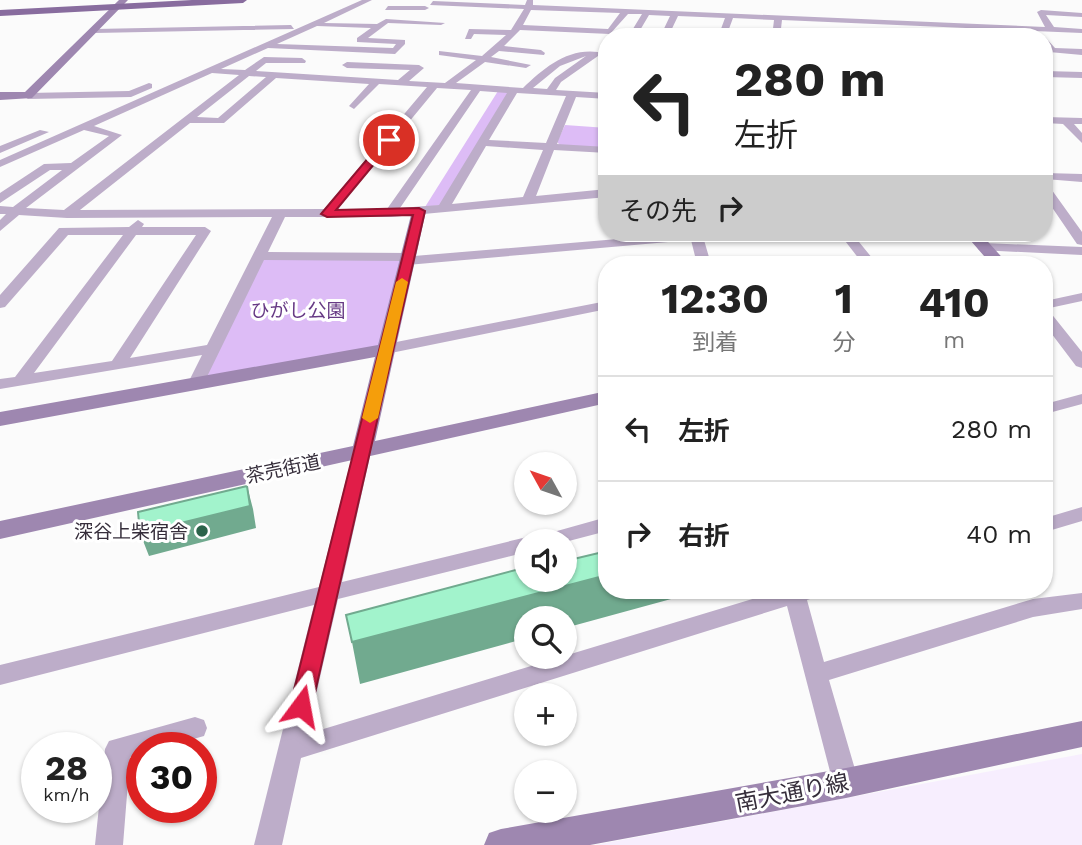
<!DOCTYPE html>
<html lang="ja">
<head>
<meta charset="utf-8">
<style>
	:root { --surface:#fff; --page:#f2f2f2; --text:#222; --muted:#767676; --line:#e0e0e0 }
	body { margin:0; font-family:"Work Sans","Noto Sans JP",sans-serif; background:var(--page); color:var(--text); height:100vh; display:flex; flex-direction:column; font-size:26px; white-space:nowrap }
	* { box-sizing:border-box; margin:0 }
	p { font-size:23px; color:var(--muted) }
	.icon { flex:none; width:38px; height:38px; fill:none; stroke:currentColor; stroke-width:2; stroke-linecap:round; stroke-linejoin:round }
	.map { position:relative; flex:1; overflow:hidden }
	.sheet { position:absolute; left:598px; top:256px; width:455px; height:343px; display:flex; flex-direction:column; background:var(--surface); border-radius:28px; box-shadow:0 2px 5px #0004 }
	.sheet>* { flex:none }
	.hud { position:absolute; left:598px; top:28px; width:455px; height:214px; border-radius:28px; box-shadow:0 2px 5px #0004; background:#fff; color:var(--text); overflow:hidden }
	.needle { width:46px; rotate:310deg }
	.fabs { position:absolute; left:514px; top:452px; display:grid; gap:14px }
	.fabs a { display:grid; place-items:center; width:63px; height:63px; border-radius:50%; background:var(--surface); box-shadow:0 2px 5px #0004; font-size:35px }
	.speed { position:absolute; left:21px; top:732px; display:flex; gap:14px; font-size:35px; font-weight:700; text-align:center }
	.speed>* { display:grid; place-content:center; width:91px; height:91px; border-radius:50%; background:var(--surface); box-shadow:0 2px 5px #0004; line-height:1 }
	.speed small { font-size:18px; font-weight:400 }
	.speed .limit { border:10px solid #d22; background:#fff; color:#111 }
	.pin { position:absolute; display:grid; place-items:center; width:60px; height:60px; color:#fff; margin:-30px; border:4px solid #fff; border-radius:50%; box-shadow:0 2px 7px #0007 }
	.me { position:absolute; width:77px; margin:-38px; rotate:13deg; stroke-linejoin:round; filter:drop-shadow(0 0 5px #0008) }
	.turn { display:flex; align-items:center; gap:24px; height:147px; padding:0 21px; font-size:32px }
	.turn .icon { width:91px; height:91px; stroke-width:2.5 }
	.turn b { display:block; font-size:49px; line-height:60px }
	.then { display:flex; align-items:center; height:66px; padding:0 21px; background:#0003; gap:14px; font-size:26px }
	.eta { display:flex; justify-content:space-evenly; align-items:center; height:119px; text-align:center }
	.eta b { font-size:42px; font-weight:700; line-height:49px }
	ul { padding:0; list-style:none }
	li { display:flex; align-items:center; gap:21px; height:105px; padding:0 21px; border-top:2px solid var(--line) }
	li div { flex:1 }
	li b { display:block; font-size:26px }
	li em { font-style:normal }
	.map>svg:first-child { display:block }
	.built { fill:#f7eefe }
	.green { fill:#ddbcf6 }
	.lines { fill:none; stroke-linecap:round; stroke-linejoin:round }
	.street { fill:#bdadc9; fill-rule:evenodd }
	.secondary { fill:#9e87b0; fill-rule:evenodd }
	.primary { fill:#886c9e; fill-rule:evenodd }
	.shaded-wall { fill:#71aa8f }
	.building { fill:#a2f3cc; stroke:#71aa8f; stroke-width:2 }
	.route { fill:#e11d48; stroke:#92132f; stroke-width:2 }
	.slow { fill:#f59e0b }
	.poi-dot { fill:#2b634a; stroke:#fff; stroke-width:2.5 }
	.labels { text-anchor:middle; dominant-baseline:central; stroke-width:6; stroke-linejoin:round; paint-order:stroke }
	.park-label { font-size:19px; fill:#673a85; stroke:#fff }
	.street-label { font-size:19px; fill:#362e3b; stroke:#fff }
	.poi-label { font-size:19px; fill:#362e3b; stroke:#fff; text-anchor:end }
	.near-street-label { font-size:23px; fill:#362e3b; stroke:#fff }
</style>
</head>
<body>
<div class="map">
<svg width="1082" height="845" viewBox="0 0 1082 845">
	<rect width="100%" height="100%" fill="#fbfbfb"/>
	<path class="built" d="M1082 754V845H595Z"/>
	<path class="green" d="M498 91 509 92 442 205 425 207Z
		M565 125 607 128V149L560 145 557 142Z
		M260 256 408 257 386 349 195 385Z"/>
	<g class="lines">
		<path class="street" d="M362 0H372L324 23 377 24 386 19 445 23 441 25 388 23 368 38 405 40V44L395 54 268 48 221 69 245 70 264 57 302 58 306 61 305 63H266L256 71 398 80 410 70 347 68 342 65 347 62 419 65 424 68 409 81 445 83 476 60 439 55V51L482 56 506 35 474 34 471 39H465L469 29 511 30 524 9 430 5 433 1 525 5 527 0H533V5L1045 27 1037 12 1041 10 1082 13V17L1046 15 1054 27 1082 29V33L782 20 780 37H772L774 20 733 18 726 37H718L725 18 678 16 668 37H660L670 16 649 15 636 37H628L642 14H628L610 34 520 30 504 46 541 50 545 53 544 55 499 51 491 57 531 65 526 68 485 62 456 83 523 88C544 68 567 48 598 52V56L561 82 556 90 607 93V99L576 97 557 144 607 147V153L554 150 536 196 607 189V197L391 217H285L268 252 408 253 414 256 689 233H864L855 237 877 264H863L842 237 704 240 711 264H697L691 240 407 265 400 261 264 260 201 389H189L187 385 202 355 0 389V379L15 377 123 235H68L5 307 0 308V295L59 228 129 227 138 220 144 224 142 227H205L211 231 130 358 207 345 272 217 67 218 19 215 0 231V220L6 214H0V206L13 207 62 170H50L0 203V193L44 164 71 163 109 136 84 130 0 167V160ZM531 10 620 13 608 29 523 25ZM317 26 371 28 357 38V42L396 44 393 48 277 44ZM586 56 555 78 547 89 533 88 560 66ZM212 73 239 75 64 210 26 208 122 135 94 126ZM249 76 266 77 218 118 197 117ZM276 78 369 84 349 106 354 109 379 84 427 87 324 209 80 210 190 123H224ZM437 88 471 90 387 209H337ZM480 91 507 93 439 205 400 208ZM517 93 566 96 546 143 489 140ZM486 146 543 150 523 197 452 204ZM136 235H196L112 361 34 373Z
			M388 6H425L429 8 425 10H385Z
			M291 25 294 29 95 33 91 31 95 29Z
			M1045 37 1055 48 1082 49V55L1049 52 1045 46Z
			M1045 71 1082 72V78L1045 77Z
			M149 83 152 84V88L131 97 28 99 23 96 28 93 129 91Z
			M1045 117 1082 118V124H1074L1082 133V143L1063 124 1045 123Z
			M40 130 49 132 0 153V146Z
			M1045 173 1082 174V182L1045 179Z
			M1045 185 1049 186 1082 232V245L1077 244 1045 197Z
			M984 243 1082 247V255L979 250 977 247Z
			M1082 293V301L1045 309V301Z
			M607 301V309L386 354 378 349 386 344Z
			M1045 311 1050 312 1082 352V368L1076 366 1045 325Z
			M1082 394V404L1045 414V404Z
			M362 446 371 452 342 582 527 537 532 538 607 517V531L565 542 527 541V552L338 599 307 734 782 590H823L820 596 807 600 824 662 1033 599 1082 593V609L1033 617 829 680 859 783 855 792 846 795 837 792 833 783 787 606 301 758 282 845H254L314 605 0 685V665L319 587 353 452Z
			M1082 507V521L1045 532V518Z
			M195 717 204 720 207 728 204 736 165 747H142V754L130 757 123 845H95L105 749 109 741Z"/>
		<path class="secondary" d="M119 0H128L32 98 0 100V92H25Z
			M419 207 426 211 375 441 607 391V403L0 539V521L353 446 375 357 0 426V412L378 345 412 211Z
			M964 233H980L1008 264H991Z
			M1082 721V747L846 798 590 845H484L489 833 501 829 846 768Z"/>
		<path class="primary" d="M192 0H247L243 3 0 16V10Z"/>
	</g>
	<path class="shaded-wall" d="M247 486 253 509 256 528 149 556 140 533Z
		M607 575V590H704L565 628V618H527V638L360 684 352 642Z"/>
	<path class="building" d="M247 486 250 506 140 533 138 512Z
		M607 551V575L352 642 346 615 527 567V579H565V561Z"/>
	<path class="route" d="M385 138 394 140 336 210 419 208 425 211 312 706 309 713 301 716 293 713 290 706 413 215 327 217 321 214Z"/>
	<path class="slow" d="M402 278 408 282 378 418 370 423 362 418 396 282Z"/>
	<circle class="poi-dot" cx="202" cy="531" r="7"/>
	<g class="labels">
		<g class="park-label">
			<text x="298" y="310">ひがし公園</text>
		</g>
		<g class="street-label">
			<text transform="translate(283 469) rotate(-12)">茶売街道</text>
		</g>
		<g class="poi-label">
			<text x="188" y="531">深谷上柴宿舎</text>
		</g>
		<g class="near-street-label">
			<text transform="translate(792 793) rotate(-11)">南大通り線</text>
		</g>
	</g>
</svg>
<div class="fabs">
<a><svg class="needle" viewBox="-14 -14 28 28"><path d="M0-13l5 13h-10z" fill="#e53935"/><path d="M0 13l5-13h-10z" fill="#767676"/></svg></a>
<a><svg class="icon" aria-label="sound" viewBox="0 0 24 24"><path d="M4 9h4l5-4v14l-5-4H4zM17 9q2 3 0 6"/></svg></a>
<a><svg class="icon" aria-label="search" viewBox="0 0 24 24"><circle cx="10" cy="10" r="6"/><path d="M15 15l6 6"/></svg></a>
<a>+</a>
<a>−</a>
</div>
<div class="speed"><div>28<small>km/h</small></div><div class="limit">30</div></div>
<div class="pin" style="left:389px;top:140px;background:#d93025"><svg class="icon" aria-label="arrive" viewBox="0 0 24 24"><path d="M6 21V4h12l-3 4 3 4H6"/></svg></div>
<svg class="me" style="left:301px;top:706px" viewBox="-20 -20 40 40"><path d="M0-17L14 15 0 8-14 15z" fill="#e11d48" stroke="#fff" stroke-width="4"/></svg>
<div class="hud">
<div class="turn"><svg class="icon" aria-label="left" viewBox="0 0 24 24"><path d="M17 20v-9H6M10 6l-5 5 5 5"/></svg><div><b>280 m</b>左折</div></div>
<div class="then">その先<svg class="icon" aria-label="right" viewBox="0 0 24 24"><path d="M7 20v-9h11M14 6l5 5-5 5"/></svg></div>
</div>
<section class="sheet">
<div class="eta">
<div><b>12:30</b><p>到着</p></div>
<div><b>1</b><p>分</p></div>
<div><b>410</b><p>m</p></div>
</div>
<ul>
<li><svg class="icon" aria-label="left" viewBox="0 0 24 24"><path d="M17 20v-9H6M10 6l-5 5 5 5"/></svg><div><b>左折</b></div><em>280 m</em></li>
<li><svg class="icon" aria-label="right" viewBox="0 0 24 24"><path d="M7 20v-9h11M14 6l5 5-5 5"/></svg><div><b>右折</b></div><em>40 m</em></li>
</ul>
</section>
</div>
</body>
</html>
